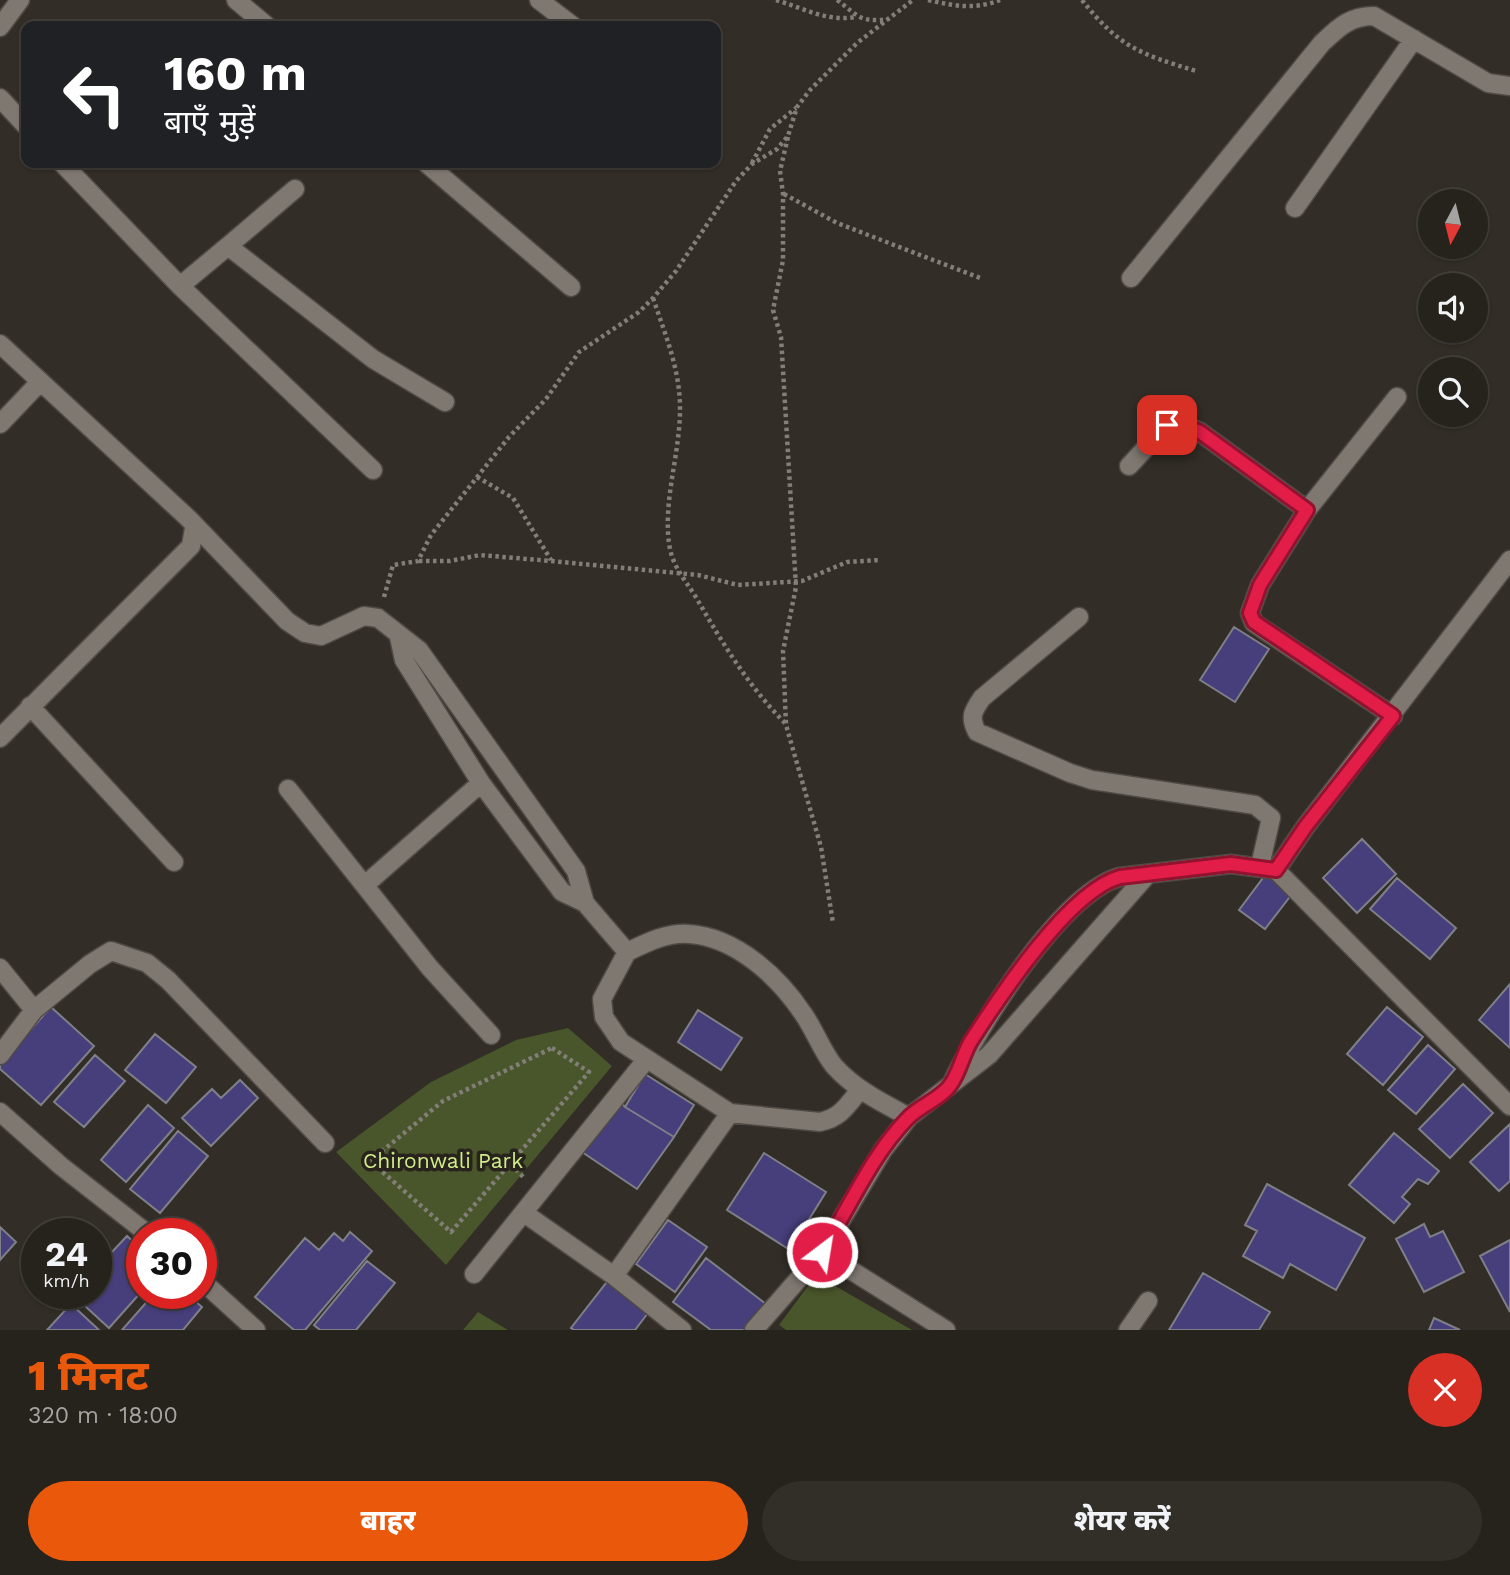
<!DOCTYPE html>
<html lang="hi">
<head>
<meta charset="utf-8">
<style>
	:root { --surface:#26221c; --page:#322f29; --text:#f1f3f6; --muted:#a4a4a3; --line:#423f3b; --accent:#ea580c }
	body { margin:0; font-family:"Work Sans","Noto Sans Devanagari",sans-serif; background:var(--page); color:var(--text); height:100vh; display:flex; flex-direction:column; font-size:26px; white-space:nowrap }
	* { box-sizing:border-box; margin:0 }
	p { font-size:23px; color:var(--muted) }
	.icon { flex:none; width:38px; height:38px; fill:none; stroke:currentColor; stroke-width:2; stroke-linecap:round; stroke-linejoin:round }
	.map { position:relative; height:1330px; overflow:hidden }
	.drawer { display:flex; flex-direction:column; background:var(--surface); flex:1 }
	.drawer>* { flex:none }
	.top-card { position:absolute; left:21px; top:21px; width:700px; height:147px; border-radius:14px; box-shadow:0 2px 5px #0004,0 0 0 2px var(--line); background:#202124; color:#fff; overflow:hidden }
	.needle { width:46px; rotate:187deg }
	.tools { position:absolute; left:1418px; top:189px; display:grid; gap:14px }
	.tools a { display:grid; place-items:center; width:70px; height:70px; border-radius:50%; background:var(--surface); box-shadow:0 2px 5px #0004,0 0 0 2px var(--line); font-size:35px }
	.speed { position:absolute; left:21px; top:1218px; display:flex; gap:14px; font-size:35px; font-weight:700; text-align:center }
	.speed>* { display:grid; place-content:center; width:91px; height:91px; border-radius:50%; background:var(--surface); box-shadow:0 2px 5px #0004,0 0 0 2px var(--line); line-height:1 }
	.speed small { font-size:18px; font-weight:400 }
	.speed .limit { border:10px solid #d22; background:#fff; color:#111 }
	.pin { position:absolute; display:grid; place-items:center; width:60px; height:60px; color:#fff; margin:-30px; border-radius:14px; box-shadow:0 4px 10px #0006 }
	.me { position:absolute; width:77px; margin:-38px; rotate:31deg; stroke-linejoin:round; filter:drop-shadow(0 0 5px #0008) }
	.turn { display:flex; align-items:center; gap:24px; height:147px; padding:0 28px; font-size:32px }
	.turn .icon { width:91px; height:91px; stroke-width:2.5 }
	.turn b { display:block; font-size:49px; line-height:60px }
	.round { display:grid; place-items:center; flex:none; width:74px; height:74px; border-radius:37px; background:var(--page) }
	.head { display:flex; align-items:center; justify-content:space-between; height:119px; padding:0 28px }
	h1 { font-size:42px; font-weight:800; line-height:52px; color:var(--accent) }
	.action { display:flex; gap:14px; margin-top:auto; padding:14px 28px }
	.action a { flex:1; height:80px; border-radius:42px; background:var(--accent); color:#fff; font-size:28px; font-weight:800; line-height:80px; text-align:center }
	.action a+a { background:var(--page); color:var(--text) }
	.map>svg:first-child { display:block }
	.green { fill:#49552a }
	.building { fill:#473e7c; stroke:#7f7f88; stroke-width:2 }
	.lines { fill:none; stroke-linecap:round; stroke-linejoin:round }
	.minor-casing { stroke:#4f4a44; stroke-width:21 }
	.path { stroke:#827e78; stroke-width:4.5; stroke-dasharray:3.5 3.5; stroke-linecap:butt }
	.minor { stroke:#7f7871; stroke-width:18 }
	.route-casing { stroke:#92132f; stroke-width:18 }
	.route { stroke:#e11d48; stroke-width:12 }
	.labels { text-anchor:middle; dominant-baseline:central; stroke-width:7; stroke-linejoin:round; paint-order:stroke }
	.park-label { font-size:21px; fill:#d1ed88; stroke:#28231d }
</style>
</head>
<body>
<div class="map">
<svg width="1510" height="1330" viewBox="0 0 1510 1330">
	<rect width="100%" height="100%" fill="#322d26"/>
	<path class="green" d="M568 1028 612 1066 446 1265 336 1152 431 1082 516 1040Z
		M816 1275 912 1330H786L779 1325Z
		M478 1312 508 1330H463Z"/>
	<path class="building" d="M1234 627 1269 649 1235 702 1200 680Z
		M1362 839 1396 874 1357 913 1323 878Z
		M1266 874 1292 894 1265 929 1239 910Z
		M1397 878 1456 928 1430 959 1370 909Z
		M1510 984V1048L1479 1020Z
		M51 1007 94 1046 41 1105 0 1069V1064Z
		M1387 1007 1423 1037 1383 1085 1347 1054Z
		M698 1010 742 1038 721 1070 678 1042Z
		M155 1034 196 1067 166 1103 125 1070Z
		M1428 1045 1455 1069 1416 1114 1388 1090Z
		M95 1055 125 1081 84 1127 54 1102Z
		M645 1074 694 1105 674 1137 625 1107Z
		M240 1080 258 1098 211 1146 182 1118 212 1089 221 1098Z
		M1463 1084 1493 1113 1450 1158 1419 1129Z
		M618 1098 625 1107 674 1137 637 1189 582 1152Z
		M148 1105 174 1128 126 1182 101 1160Z
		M1510 1124V1181L1499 1191 1470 1162Z
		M178 1131 208 1156 160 1213 130 1189Z
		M1394 1133 1439 1171 1428 1184 1418 1179 1402 1197 1410 1204 1394 1223 1349 1185Z
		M764 1153 826 1192 790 1250 727 1210Z
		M1267 1184 1365 1238 1336 1290 1290 1264 1283 1278 1243 1256 1257 1231 1245 1225Z
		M668 1220 707 1247 675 1292 636 1264Z
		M1424 1224 1430 1237 1443 1231 1464 1272 1424 1292 1396 1239Z
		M0 1227 16 1242 0 1260Z
		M350 1232 372 1251 305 1330H294L255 1297 305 1238 319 1250 334 1233 343 1241Z
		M127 1236 142 1250V1291L109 1328 73 1295 96 1293V1269Z
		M1510 1240V1312L1480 1256Z
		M706 1258 766 1304 746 1330H711L673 1302Z
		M367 1261 395 1283 356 1330H320L314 1325Z
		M1203 1273 1270 1312 1259 1330H1169Z
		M610 1278 651 1309 635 1330H574L571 1328Z
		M175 1293H186L202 1307 183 1330H122L152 1296 164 1307Z
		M71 1304 99 1330H47Z
		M1434 1318 1460 1330H1429Z"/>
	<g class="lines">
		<g class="minor-casing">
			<path id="minor" d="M236 0 267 26
				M539 0 573 26
				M0 27 20 0
				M0 98 26 126
				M62 163 180 286 228 246 373 359 445 402
				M426 163 571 287
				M1295 208 1414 39
				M228 246 295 189
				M1131 278 1322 43C1339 27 1350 16 1374 16L1488 83 1510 86
				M180 286 373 470
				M0 344 189 519 287 621 305 633 321 636 364 616 378 618 419 650 576 871 585 903 627 952C646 943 667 932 689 934 736 937 779 977 804 1015 815 1031 822 1051 834 1066 856 1090 881 1102 909 1117L989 1055 1147 875
				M0 424 40 382
				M1129 466 1167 425 1181 424 1200 432 1307 510
				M1079 617 982 698C973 711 969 717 977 732L1070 773 1092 780 1255 805 1271 818 1260 866
				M399 637 404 660 481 783 562 892 585 903
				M30 706 174 862
				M1393 716 1254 623 1250 613 1260 585 1307 510 1397 397
				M0 738 191 546 194 528
				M288 789 430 968 491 1035
				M1276 870 1306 826 1510 560
				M366 884 481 783
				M627 952 602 999 604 1017 621 1042 730 1113 614 1276 682 1330
				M0 968 34 1010 0 1055
				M34 1010 90 964 111 951 147 963 168 980 325 1143
				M952 1083C977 1029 1061 892 1120 877L1231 864 1276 870 1510 1106
				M0 1112 61 1166 148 1234
				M730 1113 820 1122C840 1118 847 1106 859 1091
				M909 1117 883 1150 822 1252 946 1330
				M524 1213 614 1276
				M474 1274 646 1060
				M201 1280 256 1330
				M754 1330 822 1252
				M1128 1330 1148 1301"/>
		</g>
		<path class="path" d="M776 0C803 8 827 22 855 17
			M837 0C859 16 859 23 889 19
			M928 0C954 6 975 10 1000 0
			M1082 0C1119 47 1140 54 1196 71
			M788 137 780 171 783 194V260L773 310 781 337 796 587 783 651 786 725 821 847 833 923
			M752 163 770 129 796 108
			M784 194 837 223 980 278
			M653 298C665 334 679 367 680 405 681 451 663 498 669 543 672 567 685 579 697 599 723 644 749 687 786 724
			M477 477 513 498 551 560
			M419 561H450L480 555 551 561 698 575 738 585 802 581 847 562 880 560
			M384 597 393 565 418 561 431 535 509 437 546 399 579 352 639 312 653 298 676 271 736 181 752 164 777 149 788 136 797 107 810 90 857 43 913 0
			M552 1048 589 1072 451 1232 370 1161 443 1101Z
			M511 1164 525 1179"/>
		<use href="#minor" class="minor"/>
	</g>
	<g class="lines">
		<g class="route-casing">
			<path id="route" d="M822 1252C849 1208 872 1154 909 1117 921 1105 942 1098 951 1084 960 1071 963 1054 971 1041 1000 996 1069 891 1120 877L1231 864 1276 870 1306 826 1393 716 1254 622 1250 613 1260 585 1307 510 1200 432 1181 424 1167 425"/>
		</g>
		<use href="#route" class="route"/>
	</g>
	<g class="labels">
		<g class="park-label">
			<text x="443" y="1160">Chironwali Park</text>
		</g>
	</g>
</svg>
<div class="tools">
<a><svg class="needle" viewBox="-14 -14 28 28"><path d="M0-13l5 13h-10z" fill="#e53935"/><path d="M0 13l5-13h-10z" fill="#a4a4a3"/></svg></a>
<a><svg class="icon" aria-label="sound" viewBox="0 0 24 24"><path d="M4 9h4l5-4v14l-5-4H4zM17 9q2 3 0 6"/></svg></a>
<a><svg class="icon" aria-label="search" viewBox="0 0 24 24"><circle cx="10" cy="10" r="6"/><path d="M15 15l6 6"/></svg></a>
</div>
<div class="speed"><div>24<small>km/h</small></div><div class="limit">30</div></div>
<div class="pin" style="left:1167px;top:425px;background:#d93025"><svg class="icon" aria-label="arrive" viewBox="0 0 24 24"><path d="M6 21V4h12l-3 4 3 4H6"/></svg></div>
<svg class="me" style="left:822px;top:1252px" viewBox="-20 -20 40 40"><circle r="17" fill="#e11d48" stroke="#fff" stroke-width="3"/><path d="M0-11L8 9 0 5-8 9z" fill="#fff"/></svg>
<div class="top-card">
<div class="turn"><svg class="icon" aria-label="left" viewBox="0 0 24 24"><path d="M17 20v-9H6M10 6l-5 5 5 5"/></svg><div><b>160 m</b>बाएँ मुड़ें</div></div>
</div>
</div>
<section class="drawer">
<div class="head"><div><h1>1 मिनट</h1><p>320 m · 18:00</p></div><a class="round" style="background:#d93025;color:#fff"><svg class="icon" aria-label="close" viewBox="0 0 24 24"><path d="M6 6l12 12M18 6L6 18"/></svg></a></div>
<div class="action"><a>बाहर</a><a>शेयर करें</a></div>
</section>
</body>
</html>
